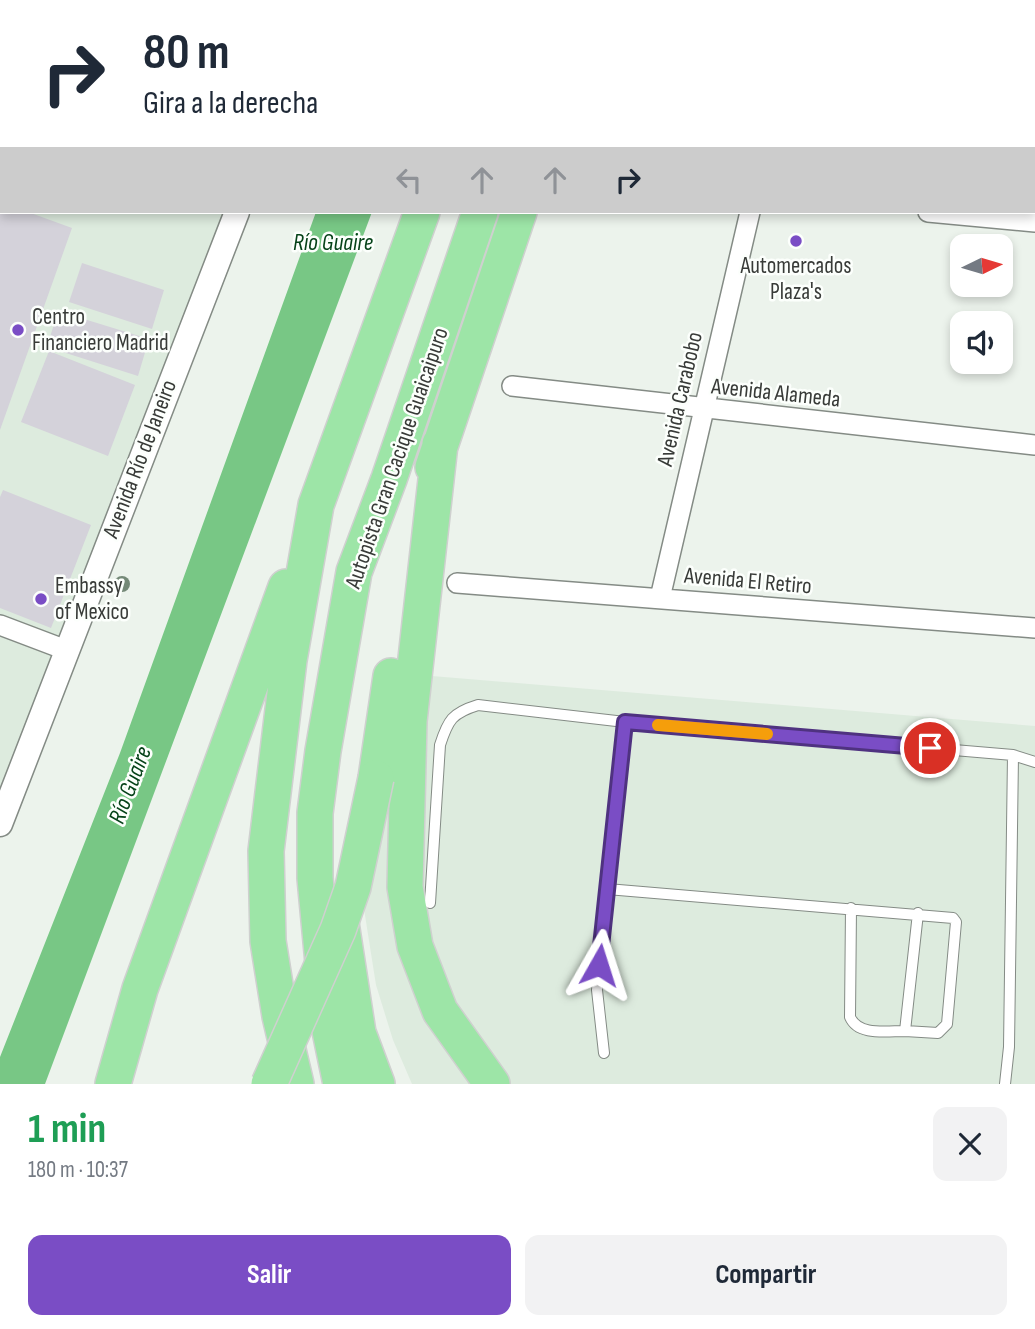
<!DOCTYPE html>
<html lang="es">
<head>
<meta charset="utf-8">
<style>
	:root { --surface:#fff; --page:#f2f2f3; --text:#1f2937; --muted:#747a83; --accent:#7a4dc5 }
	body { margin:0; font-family:"Sofia Sans Condensed",sans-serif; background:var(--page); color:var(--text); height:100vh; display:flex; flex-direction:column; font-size:26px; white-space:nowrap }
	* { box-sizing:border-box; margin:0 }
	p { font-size:23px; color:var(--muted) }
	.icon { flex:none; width:38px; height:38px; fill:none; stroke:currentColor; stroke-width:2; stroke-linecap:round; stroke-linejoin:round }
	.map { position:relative; height:1084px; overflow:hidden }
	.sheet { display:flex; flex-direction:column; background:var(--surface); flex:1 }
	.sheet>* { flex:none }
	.top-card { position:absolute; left:0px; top:0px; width:1036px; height:214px; box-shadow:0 4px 10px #0003; background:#fff; color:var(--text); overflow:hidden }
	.needle { width:46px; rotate:85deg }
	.controls { position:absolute; left:950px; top:234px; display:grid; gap:14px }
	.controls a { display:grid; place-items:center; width:63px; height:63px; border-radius:14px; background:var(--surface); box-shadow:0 4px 10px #0003; font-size:35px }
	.pin { position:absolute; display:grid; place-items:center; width:60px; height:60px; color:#fff; margin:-30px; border:4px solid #fff; border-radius:50%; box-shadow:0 2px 7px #0007 }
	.me { position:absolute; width:77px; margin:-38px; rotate:6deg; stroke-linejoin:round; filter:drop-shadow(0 0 5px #0008) }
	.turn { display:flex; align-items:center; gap:24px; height:147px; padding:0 28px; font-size:32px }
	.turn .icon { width:91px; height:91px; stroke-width:2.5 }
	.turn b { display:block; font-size:49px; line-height:60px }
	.lanes { display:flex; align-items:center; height:66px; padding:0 28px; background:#0003; justify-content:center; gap:35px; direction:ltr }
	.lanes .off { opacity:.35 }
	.round { display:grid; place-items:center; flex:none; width:74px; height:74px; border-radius:14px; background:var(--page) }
	.headline { display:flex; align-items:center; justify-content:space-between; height:119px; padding:0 28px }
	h1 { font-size:42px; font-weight:700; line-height:52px; color:#1e9e55 }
	.cta { display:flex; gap:14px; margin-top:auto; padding:14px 28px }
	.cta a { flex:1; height:80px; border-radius:14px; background:var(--accent); color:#fff; font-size:28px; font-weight:700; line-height:80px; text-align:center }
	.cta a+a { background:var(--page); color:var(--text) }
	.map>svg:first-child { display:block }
	.built { fill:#ddebde }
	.water { fill:#78c785 }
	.building { fill:#d4d2da }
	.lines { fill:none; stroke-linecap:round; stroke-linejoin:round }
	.service-casing { stroke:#848b85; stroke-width:12 }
	.minor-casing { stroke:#848b85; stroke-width:22 }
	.tertiary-casing { stroke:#848b85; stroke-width:27 }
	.motorway-casing { stroke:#cfd0cf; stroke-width:38 }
	.service { stroke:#fff; stroke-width:10 }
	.minor { stroke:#fff; stroke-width:19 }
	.tertiary { stroke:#fff; stroke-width:24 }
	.motorway { stroke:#9de5a7; stroke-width:35 }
	.motorway-bridge-casing { stroke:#cfd0cf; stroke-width:38; stroke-linecap:butt }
	.motorway-bridge { stroke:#9de5a7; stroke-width:35 }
	.tree { fill:#748977 }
	.route-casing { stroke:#4f3280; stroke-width:18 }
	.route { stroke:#7a4dc5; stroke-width:12 }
	.slow { stroke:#f59e0b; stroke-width:12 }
	.poi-dot { fill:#7a4dc5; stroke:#fcfffc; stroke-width:2.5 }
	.labels { text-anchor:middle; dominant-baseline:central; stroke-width:5; stroke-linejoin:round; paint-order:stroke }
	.poi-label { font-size:23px; fill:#383b38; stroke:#fcfffc; text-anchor:start }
	.street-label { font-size:23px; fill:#383b38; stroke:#fcfffc }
	.water-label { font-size:24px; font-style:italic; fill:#064319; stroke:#fcfffc }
</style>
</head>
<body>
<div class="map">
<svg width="1035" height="1084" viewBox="0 0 1035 1084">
	<rect width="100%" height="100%" fill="#ecf3ec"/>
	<path class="built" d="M0 0H306L2 2V212H227L0 814Z
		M432 676 1035 726V1084H412L393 1040 376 985 364 909 361 863Z"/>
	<path class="water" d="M316 212H372L45 1084H0V1057L120 753Z"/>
	<path class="building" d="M0 212H28L72 228 0 430Z
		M82 263 164 290 152 329 69 302Z
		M58 311 149 339 138 376 47 347Z
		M49 351 135 385 108 456 21 422Z
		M3 490 91 525 51 628 0 608V497Z"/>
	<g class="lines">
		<g class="service-casing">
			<path id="service" d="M607 889 953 918 956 922 947 1024 938 1033 905 1031
				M430 903 440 745C448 720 452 713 478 705L625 722 1013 755 1035 762
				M851 908 850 1017C858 1036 886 1031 905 1031L918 913
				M604 1053 597 990 625 722
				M1005 1084 1009 1047 1013 755"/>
		</g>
		<g class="minor-casing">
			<path id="minor" d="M0 1 1 0
				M805 2V0
				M0 18 2 19
				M1034 68 1035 65
				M928 212 1035 222
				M512 386 1035 445
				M457 583 1035 628
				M660 598 750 212
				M0 625 66 650"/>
		</g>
		<g class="tertiary-casing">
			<path id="tertiary" d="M311 2 312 0
				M0 824 237 212"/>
		</g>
		<g class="motorway-casing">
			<path id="motorway" d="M499 2V0
				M551 2 552 0
				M585 2 586 0
				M440 444 409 721 405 887 415 946 440 1011 492 1084
				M433 467 519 212
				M376 778 391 676
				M339 910 358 1033 377 1084
				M113 1084 140 989 286 587
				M296 1084 280 1016 268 941 266 851 289 660 316 505 422 212
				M341 1084 329 1026 315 878V813L323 751 354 572 389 479 480 212"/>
		</g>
		<use href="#service" class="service"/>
		<use href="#minor" class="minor"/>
		<use href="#tertiary" class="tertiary"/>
		<use href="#motorway" class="motorway"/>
		<g class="motorway-bridge-casing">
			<path id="motorway-bridge" d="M269 1084 338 930 353 887 376 778"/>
		</g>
		<use href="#motorway-bridge" class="motorway-bridge"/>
	</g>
	<circle class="tree" cx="122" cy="584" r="8"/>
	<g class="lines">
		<g class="route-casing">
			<path id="route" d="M599 965 625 722 930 748"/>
		</g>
		<use href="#route" class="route"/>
		<path class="slow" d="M658 725 767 734"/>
	</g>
	<g class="poi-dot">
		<circle cx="796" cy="241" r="7"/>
		<circle cx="18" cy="330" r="7"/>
		<circle cx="41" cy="599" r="7"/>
	</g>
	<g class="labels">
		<g class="poi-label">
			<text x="796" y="266" text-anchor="middle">Automercados<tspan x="796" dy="26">Plaza's</tspan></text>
			<text x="32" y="317">Centro<tspan x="32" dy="26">Financiero Madrid</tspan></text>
			<text x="55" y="586">Embassy<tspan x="55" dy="26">of Mexico</tspan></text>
		</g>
		<g class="street-label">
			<text transform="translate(776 393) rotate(6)">Avenida Alameda</text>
			<text transform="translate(680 399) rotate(-77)">Avenida Carabobo</text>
			<text transform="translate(397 458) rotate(-71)">Autopista Gran Cacique Guaicaipuro</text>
			<text transform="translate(140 459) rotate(-69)">Avenida Río de Janeiro</text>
			<text transform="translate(748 581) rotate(5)">Avenida El Retiro</text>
		</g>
		<g class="water-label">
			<text x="333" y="242">Río Guaire</text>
			<text transform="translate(130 785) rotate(-69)">Río Guaire</text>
		</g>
	</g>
</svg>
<div class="controls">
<a><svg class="needle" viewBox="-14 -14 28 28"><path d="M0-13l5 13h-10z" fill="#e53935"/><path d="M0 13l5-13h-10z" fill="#747a83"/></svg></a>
<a><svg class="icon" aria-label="sound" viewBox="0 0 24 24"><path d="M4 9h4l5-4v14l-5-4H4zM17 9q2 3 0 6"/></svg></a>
</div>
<div class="pin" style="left:930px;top:748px;background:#d93025"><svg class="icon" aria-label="arrive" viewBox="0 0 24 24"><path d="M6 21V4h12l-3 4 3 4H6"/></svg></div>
<svg class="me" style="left:599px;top:965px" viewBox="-20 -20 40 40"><path d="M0-17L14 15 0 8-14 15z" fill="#7a4dc5" stroke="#fff" stroke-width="4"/></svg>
<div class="top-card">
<div class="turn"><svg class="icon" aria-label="right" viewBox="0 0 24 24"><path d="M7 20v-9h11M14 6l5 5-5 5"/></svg><div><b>80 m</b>Gira a la derecha</div></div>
<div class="lanes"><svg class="icon off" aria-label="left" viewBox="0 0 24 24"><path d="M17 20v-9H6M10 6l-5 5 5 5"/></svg><svg class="icon off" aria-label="ahead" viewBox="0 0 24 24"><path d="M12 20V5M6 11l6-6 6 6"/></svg><svg class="icon off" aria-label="ahead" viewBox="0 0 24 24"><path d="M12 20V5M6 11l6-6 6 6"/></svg><svg class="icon" aria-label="right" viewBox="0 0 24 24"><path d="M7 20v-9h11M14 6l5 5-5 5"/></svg></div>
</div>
</div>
<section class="sheet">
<div class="headline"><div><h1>1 min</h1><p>180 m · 10:37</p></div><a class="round"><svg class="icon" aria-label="close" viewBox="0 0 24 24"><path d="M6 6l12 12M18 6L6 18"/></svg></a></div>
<div class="cta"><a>Salir</a><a>Compartir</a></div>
</section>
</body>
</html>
